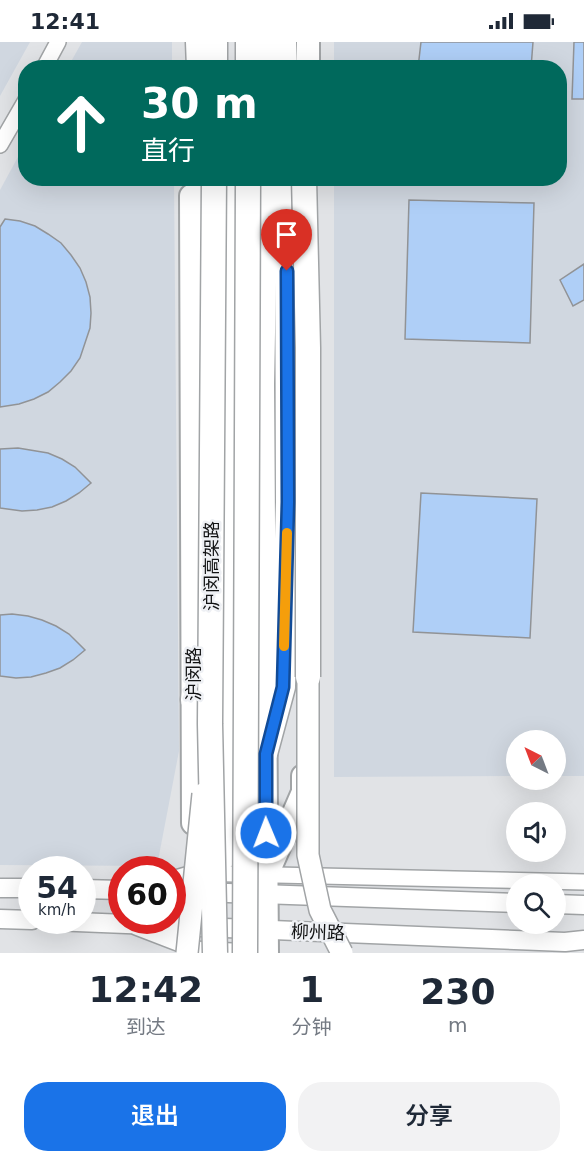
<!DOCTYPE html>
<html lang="zh">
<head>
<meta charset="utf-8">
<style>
	:root { --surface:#fff; --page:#f2f2f3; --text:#1f2937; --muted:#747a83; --accent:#1a73e8 }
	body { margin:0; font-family:"DejaVu Sans","Noto Sans SC",sans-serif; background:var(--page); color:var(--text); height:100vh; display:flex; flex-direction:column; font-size:22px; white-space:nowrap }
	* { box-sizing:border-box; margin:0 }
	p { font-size:20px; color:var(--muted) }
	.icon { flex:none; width:33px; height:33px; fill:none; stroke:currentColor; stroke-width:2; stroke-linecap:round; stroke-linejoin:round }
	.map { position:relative; height:911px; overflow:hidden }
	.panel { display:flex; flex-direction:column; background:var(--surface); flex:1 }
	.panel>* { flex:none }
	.hud { position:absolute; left:18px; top:18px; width:549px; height:126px; border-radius:24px; box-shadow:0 6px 24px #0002; background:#00695c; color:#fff; overflow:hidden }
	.needle { width:39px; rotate:318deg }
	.fabs { position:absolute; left:506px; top:688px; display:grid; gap:12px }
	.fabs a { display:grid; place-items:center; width:60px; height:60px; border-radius:50%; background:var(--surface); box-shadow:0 6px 24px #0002; font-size:30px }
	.speed { position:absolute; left:18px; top:814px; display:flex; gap:12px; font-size:30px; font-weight:700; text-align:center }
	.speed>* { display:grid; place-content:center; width:78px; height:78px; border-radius:50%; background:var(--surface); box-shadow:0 6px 24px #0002; line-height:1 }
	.speed small { font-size:15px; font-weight:400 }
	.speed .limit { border:9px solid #d22; background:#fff; color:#111 }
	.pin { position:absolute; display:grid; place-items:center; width:51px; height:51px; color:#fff; margin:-62px -26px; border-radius:50% 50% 50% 0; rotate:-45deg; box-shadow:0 0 6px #0007 }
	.pin .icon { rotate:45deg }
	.me { position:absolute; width:66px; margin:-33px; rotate:359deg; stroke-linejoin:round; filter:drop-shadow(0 0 4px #0008) }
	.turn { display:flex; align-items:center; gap:21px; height:126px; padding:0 24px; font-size:27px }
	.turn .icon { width:78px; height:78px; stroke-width:2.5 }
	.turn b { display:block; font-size:42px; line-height:51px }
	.eta { display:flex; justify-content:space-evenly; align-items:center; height:102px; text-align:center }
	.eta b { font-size:36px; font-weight:600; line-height:42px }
	.primary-button { display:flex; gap:12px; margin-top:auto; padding:12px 24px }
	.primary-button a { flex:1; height:69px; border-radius:24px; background:var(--accent); color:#fff; font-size:24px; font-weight:600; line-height:69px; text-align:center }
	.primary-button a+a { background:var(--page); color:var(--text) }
	.status { display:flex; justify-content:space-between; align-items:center; height:42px; padding:0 30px; background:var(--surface); direction:ltr }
	.status svg { height:16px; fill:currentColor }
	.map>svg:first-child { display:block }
	.built { fill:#d0d7e0 }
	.building { fill:#afcff7; stroke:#919396; stroke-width:1.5 }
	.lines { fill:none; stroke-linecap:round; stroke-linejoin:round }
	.minor-casing { stroke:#a1a4a6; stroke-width:18 }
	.tertiary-casing { stroke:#a1a4a6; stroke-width:21 }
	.primary-casing { stroke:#a1a4a6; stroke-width:26 }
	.trunk-casing { stroke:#a1a4a6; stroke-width:27 }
	.minor { stroke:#fff; stroke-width:15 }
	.tertiary { stroke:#fff; stroke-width:18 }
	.primary { stroke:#fff; stroke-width:22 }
	.trunk { stroke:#fff; stroke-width:24 }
	.secondary-bridge-casing { stroke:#a1a4a6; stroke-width:24; stroke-linecap:butt }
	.trunk-bridge-casing { stroke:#a1a4a6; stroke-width:27; stroke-linecap:butt }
	.secondary-bridge { stroke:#fff; stroke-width:21 }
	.trunk-bridge { stroke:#fff; stroke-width:24 }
	.route-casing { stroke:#114b97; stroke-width:15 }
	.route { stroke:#1a73e8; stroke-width:10 }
	.slow { stroke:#f59e0b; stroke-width:10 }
	.labels { text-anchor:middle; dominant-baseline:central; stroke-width:5; stroke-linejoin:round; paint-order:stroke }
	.street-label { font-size:18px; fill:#111213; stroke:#eef0f4 }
</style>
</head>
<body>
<div class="status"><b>12:41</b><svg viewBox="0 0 49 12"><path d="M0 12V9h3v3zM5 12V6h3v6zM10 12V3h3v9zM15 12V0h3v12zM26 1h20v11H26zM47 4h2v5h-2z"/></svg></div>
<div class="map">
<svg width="584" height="911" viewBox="0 0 584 911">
	<rect width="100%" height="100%" fill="#e1e3e6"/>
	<path class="built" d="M0 0H30L0 54Z
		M82 0H172V25H68Z
		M334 0H584V734H555V699H516V734L334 735V137L560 136V26L334 25Z
		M25 102 26 136 174 137 179 709 157 824 0 823V148Z"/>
	<path class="building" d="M421 0H533L531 26H418Z
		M574 0H584V57H572Z
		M409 158 534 161 530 301 405 297Z
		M5 177 20 179 35 184 48 192 61 201 71 213 80 226 86 240 90 255 91 271 90 286 80 316 71 329 60 340 48 350 34 357 19 362 0 365V185Z
		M584 222V258L573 264 560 238Z
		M18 406 48 411 62 417 75 425 91 441 79 451 66 459 52 465 37 468 22 469 0 466V407Z
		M421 451 537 457 530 596 413 590Z
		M12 572 28 574 42 578 56 584 69 592 85 608 73 618 60 626 46 631 31 635 16 636 0 634V573Z"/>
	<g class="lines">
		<g class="minor-casing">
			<path id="minor" d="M44 26 58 0
				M0 103 26 58
				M172 837 193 831 584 840
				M136 885 193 907 252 910"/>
		</g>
		<g class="tertiary-casing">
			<path id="tertiary" d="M0 846H32
				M82 847 122 848
				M172 849 516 861
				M555 862 584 863
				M0 877 32 878
				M52 879 565 900 584 898"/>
		</g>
		<g class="primary-casing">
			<path id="primary" d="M308 0V26
				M270 26V0
				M191 154 193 781
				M224 816 226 136
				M270 826 303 750V734
				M267 911 263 342 267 136"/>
		</g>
		<g class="trunk-casing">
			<path id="trunk" d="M198 0 199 26
				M284 0 285 26
				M215 26V0
				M248 26V0
				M202 136V179
				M215 611 225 653
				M193 658 203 589
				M265 712 283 645 288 460 287 136"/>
		</g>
		<use href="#minor" class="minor"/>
		<use href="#tertiary" class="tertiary"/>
		<use href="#primary" class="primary"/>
		<use href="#trunk" class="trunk"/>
		<g class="secondary-bridge-casing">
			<path id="secondary-bridge" d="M308 635V813L320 868 342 911
				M187 911 203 752"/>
		</g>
		<g class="trunk-bridge-casing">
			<path id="trunk-bridge" d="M214 136 210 682 215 911
				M304 136 308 306V635
				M245 911 248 136"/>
		</g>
		<use href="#secondary-bridge" class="secondary-bridge"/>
		<use href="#trunk-bridge" class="trunk-bridge"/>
	</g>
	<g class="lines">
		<g class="route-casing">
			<path id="route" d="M266 791V712L283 645 288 460 287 229"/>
		</g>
		<use href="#route" class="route"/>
		<path class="slow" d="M284 604 287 491"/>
	</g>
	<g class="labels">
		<g class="street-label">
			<text transform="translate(211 524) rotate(-90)">沪闵高架路</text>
			<text transform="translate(193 632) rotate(-90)">沪闵路</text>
			<text transform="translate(318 890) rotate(2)">柳州路</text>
		</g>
	</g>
</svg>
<div class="fabs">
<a><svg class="needle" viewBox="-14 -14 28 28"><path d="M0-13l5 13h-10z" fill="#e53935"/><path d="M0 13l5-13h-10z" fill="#747a83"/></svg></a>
<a><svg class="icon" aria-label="sound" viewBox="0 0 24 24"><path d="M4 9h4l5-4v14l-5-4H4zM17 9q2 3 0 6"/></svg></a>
<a><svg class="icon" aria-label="search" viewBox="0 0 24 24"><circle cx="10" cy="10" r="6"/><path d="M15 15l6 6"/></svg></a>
</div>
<div class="speed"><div>54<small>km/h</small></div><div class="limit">60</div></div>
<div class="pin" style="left:287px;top:229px;background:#d93025"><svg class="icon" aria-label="arrive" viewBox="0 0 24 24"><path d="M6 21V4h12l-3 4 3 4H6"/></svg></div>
<svg class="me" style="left:266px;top:791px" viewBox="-20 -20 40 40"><circle r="17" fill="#1a73e8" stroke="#fff" stroke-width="3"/><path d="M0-11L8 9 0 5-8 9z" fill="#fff"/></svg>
<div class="hud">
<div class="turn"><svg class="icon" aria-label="ahead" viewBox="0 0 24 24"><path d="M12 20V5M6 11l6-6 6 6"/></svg><div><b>30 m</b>直行</div></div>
</div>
</div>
<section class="panel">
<div class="eta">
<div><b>12:42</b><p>到达</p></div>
<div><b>1</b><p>分钟</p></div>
<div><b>230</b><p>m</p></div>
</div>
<div class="primary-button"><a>退出</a><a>分享</a></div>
</section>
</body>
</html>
